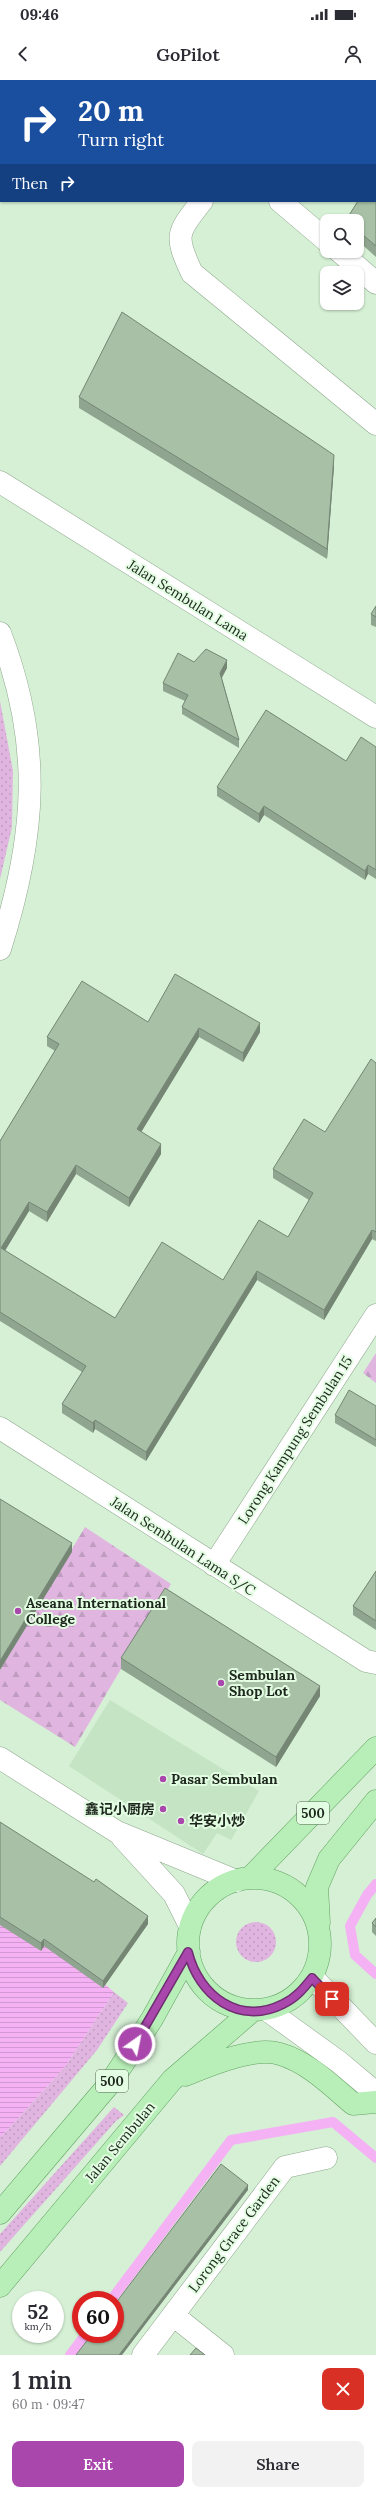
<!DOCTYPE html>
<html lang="en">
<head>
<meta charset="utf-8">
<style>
	:root { --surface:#fff; --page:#f2f2f3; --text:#2b2b33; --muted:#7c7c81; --accent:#aa47ad }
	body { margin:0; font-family:Lora,"Noto Sans SC",serif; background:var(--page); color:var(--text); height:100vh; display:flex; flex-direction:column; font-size:15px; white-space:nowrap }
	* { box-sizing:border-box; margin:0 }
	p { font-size:13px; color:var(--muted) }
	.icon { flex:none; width:22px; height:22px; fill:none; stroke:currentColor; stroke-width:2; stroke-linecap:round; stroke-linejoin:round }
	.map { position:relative; height:2275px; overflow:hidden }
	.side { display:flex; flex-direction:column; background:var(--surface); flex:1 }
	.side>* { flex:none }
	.banner { position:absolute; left:0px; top:0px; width:376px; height:122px; box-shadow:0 1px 3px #0004; background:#1a4fa0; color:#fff; overflow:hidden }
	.fabs { position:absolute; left:320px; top:134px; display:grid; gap:8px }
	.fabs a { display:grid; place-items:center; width:44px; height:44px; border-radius:8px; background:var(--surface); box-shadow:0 1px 3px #0004; font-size:20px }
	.speed { position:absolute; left:12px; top:2211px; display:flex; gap:8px; font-size:20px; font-weight:700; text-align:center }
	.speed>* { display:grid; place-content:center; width:52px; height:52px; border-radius:50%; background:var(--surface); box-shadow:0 1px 3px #0004; line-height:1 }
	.speed small { font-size:10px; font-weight:400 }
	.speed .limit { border:6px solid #d22; background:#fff; color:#111 }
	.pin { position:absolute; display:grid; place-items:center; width:34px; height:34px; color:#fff; margin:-17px; border-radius:8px; box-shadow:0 2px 6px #0006 }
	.me { position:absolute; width:44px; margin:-22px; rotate:33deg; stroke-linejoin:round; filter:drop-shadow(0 0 3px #0008) }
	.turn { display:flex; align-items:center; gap:14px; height:84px; padding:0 12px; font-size:18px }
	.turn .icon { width:52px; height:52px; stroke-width:2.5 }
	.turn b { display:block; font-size:28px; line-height:34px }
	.then { display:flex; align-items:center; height:38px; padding:0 12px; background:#0003; gap:8px; font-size:15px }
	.round { display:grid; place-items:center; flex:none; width:42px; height:42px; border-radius:8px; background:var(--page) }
	.summary { display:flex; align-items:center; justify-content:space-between; height:68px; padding:0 12px }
	h1 { font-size:24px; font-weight:600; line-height:30px }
	.primary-button { display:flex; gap:8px; margin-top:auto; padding:8px 12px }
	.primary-button a { flex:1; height:46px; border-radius:8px; background:var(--accent); color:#fff; font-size:16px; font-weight:600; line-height:46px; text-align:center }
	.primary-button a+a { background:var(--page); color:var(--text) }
	.status { display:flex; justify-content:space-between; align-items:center; height:28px; padding:0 20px; background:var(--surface); direction:ltr }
	.status svg { height:11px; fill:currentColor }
	header { display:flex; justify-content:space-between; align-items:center; height:52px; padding:0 12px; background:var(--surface); font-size:18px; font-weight:600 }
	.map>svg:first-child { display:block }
	.built { fill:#c4e4c3 }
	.grass { fill:url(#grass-dots) }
	.forest { fill:url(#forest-firs) }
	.water { fill:url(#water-rules) }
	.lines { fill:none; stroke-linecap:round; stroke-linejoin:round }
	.stream { stroke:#f4b1f4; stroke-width:10 }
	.minor-casing { stroke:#8fa78e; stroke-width:23 }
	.tertiary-casing { stroke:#8fa78e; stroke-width:23 }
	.primary-casing { stroke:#63a263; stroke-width:23 }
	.minor { stroke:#fff; stroke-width:22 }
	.tertiary { stroke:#fff; stroke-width:22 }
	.primary { stroke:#b8efb8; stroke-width:22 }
	.wall { fill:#90a58f }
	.shaded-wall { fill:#758674 }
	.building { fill:#a7c0a6; stroke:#758674 }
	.route-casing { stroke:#6e2e70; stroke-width:10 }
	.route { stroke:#aa47ad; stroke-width:7 }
	.poi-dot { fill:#aa47ad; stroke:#e3fde2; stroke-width:1.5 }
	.labels { text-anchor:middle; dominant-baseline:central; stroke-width:4; stroke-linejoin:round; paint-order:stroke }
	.shield { fill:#e3fde2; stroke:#586758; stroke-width:1 }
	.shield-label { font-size:13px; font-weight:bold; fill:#1d271d }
	.street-label { font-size:14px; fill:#1d271d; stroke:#e3fde2 }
	.poi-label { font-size:14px; font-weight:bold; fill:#1d271d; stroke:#e3fde2; text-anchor:start }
</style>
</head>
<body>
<div class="status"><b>09:46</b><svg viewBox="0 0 49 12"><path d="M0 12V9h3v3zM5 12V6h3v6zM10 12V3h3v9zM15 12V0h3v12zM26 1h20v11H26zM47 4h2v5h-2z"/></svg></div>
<header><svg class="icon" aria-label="back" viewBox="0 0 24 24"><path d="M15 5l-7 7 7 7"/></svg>GoPilot<svg class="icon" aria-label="person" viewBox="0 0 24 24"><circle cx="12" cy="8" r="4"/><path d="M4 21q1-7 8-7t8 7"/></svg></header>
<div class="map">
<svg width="376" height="2275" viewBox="0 0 376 2275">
	<defs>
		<pattern id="grass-dots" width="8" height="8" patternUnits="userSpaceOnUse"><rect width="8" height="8" fill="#e0b6e0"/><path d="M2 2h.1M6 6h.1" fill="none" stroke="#c09cc0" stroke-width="1.8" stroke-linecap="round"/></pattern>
		<pattern id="forest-firs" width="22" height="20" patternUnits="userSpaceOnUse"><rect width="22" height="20" fill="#e0b6e0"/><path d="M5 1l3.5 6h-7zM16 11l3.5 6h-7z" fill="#c09cc0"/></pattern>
		<pattern id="water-rules" width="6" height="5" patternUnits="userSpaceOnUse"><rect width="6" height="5" fill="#f4b1f4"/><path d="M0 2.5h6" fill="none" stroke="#d198d1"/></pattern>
	</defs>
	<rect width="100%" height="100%" fill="#d5f0d4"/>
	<path class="built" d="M110 1620 259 1711 231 1760 217 1753 203 1774 69 1686Z"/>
	<path class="grass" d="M0 621 13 691 12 747 0 799Z
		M236 1862a20 20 0 1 1 40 0a20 20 0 1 1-40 0Z
		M114 1912 128 1923 97 1970 0 2086V2058L65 1987Z
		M114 2027 124 2035 116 2041 0 2172V2154Z"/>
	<path class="forest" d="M376 1273V1303L363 1293Z
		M85 1447 171 1504 75 1667 0 1620V1590Z"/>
	<path class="water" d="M0 1816 114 1912 65 1987 0 2058Z"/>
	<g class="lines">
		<path class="stream" d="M376 1804 367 1815 350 1846 355 1875 376 1894
			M111 2220 231 2060 333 2042 376 2078
			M70 2275 86 2254"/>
		<g class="minor-casing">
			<path id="minor" d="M202 121C177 153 174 155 192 193L376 344
				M280 121 327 161
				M339 171 376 203
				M0 553C43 665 36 756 0 869
				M0 1348 366 1581 376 1583
				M214 1485 376 1235
				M0 1678 117 1752 236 1801
				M122 1757 174 1814 190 1846
				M313 1898 376 1963
				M267 1930 339 1982 376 2013
				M173 2235 223 2275
				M143 2275 285 2087 326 2078"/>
		</g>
		<g class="tertiary-casing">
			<path id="tertiary" d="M0 402 376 637"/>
		</g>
		<g class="primary-casing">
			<path id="primary" d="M250 1798 376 1668
				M188 1864a66 66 0 1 1 132 0a66 66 0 1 1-132 0Z
				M319 1843 317 1807 329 1779 376 1721
				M185 1995C210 1985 254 1966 280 1974 308 1982 332 2006 353 2024L376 2022
				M0 2133 111 2002 152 1939 189 1872
				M0 2206 172 2000 252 1931"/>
		</g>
		<use href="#minor" class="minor"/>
		<use href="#tertiary" class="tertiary"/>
		<use href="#primary" class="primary"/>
	</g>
	<path class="wall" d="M376 56V72L375 71V57Z
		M376 90V177L357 160V141H346Z
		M79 317 334 386 327 479 79 328Z
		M376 526V547L371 545V534Z
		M194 582 227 588 222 598 239 660V668L182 634V627L185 621 163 611V603Z
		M376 667V799L368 794 365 800 264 735 259 743 217 716V707L346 681Z
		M148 942 260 952 243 982 199 957 141 1052 161 1074 129 1127 76 1094 47 1142 29 1131 5 1171 115 1238 223 1200 288 1157 309 1120 273 1098V1089L325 1052 376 983V1161L372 1159 324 1240 257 1200 146 1381 95 1349 93 1353 62 1333V1324L82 1292 0 1241V1061L55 971 47 966V957Z
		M376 1326V1367L335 1343V1335Z
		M376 1491V1550L353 1535V1526Z
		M121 1578 320 1616 276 1687 121 1589Z
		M0 1742 148 1844 103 1908 44 1866 41 1871 0 1845Z
		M376 1838V1856L372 1852V1843Z"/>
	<path class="shaded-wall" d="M334 375V386L327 479V469Z
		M227 580V588L220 600V593Z
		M264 726V735L259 743V734Z
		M368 785V794L365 800V791Z
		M260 943V952L243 982V973Z
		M199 948V957L137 1059V1049Z
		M161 1064V1074L129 1127V1118Z
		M76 1085V1094L47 1142V1132Z
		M29 1122V1131L1 1177V1168Z
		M372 1150V1159L324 1240V1230Z
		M257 1191V1200L146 1381V1372Z
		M95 1340V1349L93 1353V1343Z
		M72 1463V1472L0 1590V1581Z
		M320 1606V1616L276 1687V1677Z
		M148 1836V1844L103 1908V1901Z
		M44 1859V1866L41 1871V1863Z
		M248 2105V2110L122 2275H119Z"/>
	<path class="building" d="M376 56V62L375 61V57Z
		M376 90V166L357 150V141H347L346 140 358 121H375V92Z
		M122 232 334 375 327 469 79 317Z
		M376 526V537L371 534Z
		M206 569 227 580 220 593 239 660 182 627 188 615 163 603 178 573 194 582Z
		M266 630 346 681 361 657 376 667V790L368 785 365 791 264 726 259 734 217 707Z
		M175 894 260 943 243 973 199 948 137 1049 161 1064 129 1118 76 1085 47 1132 29 1122 1 1168 115 1238 162 1162 223 1200 259 1140 288 1157 313 1113 273 1089 304 1039 325 1052 371 979 376 983V1152L372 1150 324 1230 257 1191 146 1372 95 1340 93 1343 62 1324 86 1286 0 1232V1061L59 964 47 957 82 901 148 942Z
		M349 1310 376 1326V1360L335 1335Z
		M0 1419 72 1463 0 1581Z
		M376 1491V1541L353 1526Z
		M165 1508 320 1606 276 1677 121 1578Z
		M0 1742 94 1802 96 1799 148 1836 103 1901 44 1859 41 1863 0 1837Z
		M376 1838V1847L372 1843Z
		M221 2084 248 2105 119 2275H76L92 2254H115V2224Z
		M196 2268 205 2275H190Z"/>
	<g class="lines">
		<g class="route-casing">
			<path id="route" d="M135 1964 188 1872C199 1916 239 1946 283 1924 296 1918 304 1908 312 1898L332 1919"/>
		</g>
		<use href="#route" class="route"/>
	</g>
	<g class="poi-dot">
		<circle cx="18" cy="1531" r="4"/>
		<circle cx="221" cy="1603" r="4"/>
		<circle cx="163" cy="1699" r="4"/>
		<circle cx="163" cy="1729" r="4"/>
		<circle cx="181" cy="1741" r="4"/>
	</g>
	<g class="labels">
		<g class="shield">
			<rect x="297" y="1722" width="32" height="22" rx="3"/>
			<rect x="96" y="1990" width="32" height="22" rx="3"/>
		</g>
		<g class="shield-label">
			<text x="313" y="1733">500</text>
			<text x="112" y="2001">500</text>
		</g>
		<g class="street-label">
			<text transform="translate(188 520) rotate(32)">Jalan Sembulan Lama</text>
			<text transform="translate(295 1360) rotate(-57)">Lorong Kampung Sembulan 15</text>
			<text transform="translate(183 1466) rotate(33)">Jalan Sembulan Lama S/C</text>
			<text transform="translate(120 2062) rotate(-50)">Jalan Sembulan</text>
			<text transform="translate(234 2154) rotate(-53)">Lorong Grace Garden</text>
		</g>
		<g class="poi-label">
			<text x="26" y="1523">Aseana International<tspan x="26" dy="16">College</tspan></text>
			<text x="229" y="1595">Sembulan<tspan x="229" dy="16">Shop Lot</tspan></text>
			<text x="171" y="1699">Pasar Sembulan</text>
			<text x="155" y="1729" text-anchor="end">鑫记小厨房</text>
			<text x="189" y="1741">华安小炒</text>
		</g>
	</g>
</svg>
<div class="fabs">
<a><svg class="icon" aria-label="search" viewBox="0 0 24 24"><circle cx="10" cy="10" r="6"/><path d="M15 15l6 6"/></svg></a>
<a><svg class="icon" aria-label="layers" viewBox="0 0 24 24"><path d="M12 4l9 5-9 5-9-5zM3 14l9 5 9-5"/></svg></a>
</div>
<div class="speed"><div>52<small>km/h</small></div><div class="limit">60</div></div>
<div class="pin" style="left:332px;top:1919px;background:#d93025"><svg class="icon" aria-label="arrive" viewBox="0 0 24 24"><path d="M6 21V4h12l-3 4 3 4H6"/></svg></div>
<svg class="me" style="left:135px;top:1964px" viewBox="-20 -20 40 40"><circle r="17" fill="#aa47ad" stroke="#fff" stroke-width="3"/><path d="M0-11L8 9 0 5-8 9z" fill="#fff"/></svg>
<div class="banner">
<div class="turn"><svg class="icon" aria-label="right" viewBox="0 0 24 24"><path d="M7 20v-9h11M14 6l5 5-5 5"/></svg><div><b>20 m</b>Turn right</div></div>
<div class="then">Then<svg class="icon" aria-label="right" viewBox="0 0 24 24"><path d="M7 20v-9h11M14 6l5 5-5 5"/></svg></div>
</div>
</div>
<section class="side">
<div class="summary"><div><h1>1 min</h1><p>60 m · 09:47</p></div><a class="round" style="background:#d93025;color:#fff"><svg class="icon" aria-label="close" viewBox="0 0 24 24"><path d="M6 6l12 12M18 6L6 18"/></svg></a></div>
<div class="primary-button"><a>Exit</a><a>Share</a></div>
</section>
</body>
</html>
